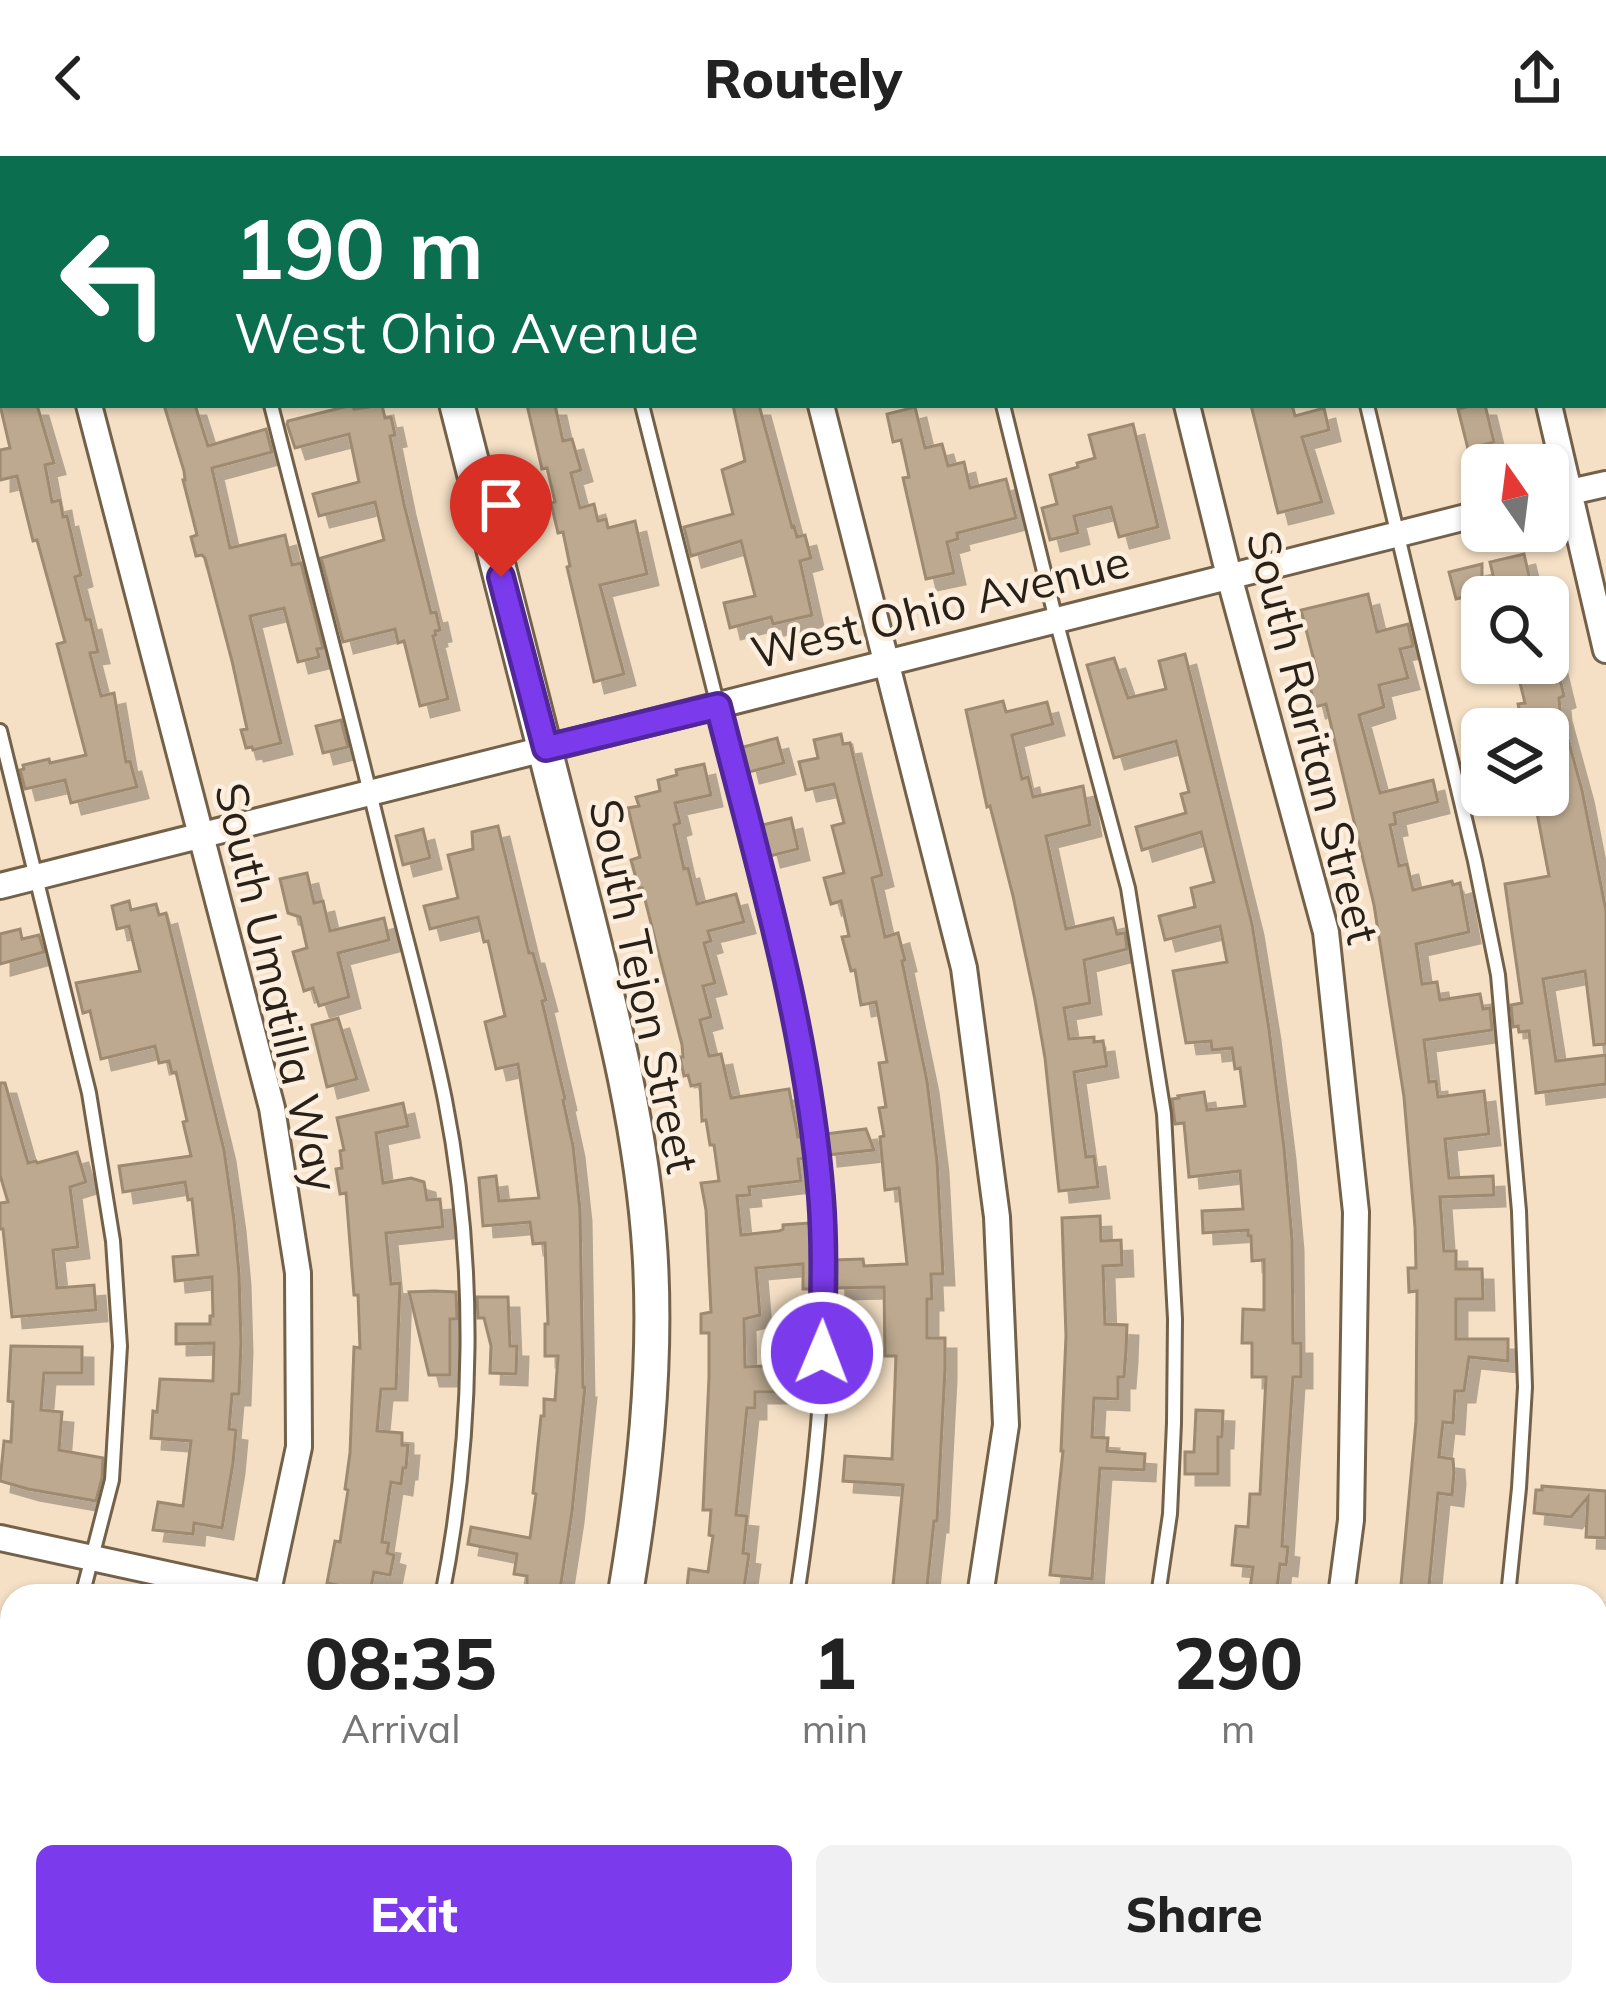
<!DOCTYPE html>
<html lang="en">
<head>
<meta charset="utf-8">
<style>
	:root { --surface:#fff; --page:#f2f2f2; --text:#222; --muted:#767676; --accent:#7c3aed }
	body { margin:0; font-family:Mulish,sans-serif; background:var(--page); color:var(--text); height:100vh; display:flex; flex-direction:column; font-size:45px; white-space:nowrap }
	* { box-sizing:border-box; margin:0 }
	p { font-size:39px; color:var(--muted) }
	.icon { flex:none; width:66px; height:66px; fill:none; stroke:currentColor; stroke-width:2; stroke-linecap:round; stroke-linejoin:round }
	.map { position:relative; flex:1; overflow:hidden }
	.details { position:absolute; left:0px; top:1428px; width:1608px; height:423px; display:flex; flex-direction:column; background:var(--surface); border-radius:36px 36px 0 0; box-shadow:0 3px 9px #0004 }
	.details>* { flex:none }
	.banner { position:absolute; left:0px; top:0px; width:1608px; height:252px; box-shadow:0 3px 9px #0004; background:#0b6e4f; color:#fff; overflow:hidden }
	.needle { width:78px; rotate:346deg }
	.buttons { position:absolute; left:1461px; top:288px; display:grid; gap:24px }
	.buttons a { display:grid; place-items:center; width:108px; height:108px; border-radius:18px; background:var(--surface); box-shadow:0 3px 9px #0004; font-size:60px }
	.pin { position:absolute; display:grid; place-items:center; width:102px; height:102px; color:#fff; margin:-123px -51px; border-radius:50% 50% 50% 0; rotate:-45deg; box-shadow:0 0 12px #0007 }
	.pin .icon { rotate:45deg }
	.me { position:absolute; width:132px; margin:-66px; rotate:1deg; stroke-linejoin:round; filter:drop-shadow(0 0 9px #0008) }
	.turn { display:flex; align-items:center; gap:42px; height:252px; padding:0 36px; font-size:54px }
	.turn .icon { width:156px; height:156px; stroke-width:2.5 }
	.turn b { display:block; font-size:84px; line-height:102px }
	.eta { display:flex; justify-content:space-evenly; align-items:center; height:204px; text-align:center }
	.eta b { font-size:72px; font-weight:800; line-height:84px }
	.button { display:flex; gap:24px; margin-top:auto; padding:24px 36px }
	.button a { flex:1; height:138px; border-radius:18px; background:var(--accent); color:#fff; font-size:48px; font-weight:800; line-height:138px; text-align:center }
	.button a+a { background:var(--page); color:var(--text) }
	header { display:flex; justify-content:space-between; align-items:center; height:156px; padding:0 36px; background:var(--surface); font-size:54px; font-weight:800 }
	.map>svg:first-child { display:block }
	.building { fill:#bda98f; stroke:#9e8a71; stroke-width:3; filter:url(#shadow) }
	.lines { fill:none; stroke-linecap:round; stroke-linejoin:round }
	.lane-casing { stroke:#736149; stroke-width:18 }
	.street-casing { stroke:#736149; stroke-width:30 }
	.secondary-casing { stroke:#736149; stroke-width:39 }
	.lane { stroke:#fff; stroke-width:12 }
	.street { stroke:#fff; stroke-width:24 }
	.secondary { stroke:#fff; stroke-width:33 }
	.route-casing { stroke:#51269a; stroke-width:30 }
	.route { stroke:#7c3aed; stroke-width:21 }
	.labels { text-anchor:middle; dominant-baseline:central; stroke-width:9; stroke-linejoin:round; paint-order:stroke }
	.street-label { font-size:45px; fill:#292117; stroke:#fcefdf }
</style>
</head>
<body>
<header><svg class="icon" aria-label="back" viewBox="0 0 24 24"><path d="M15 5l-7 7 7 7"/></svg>Routely<svg class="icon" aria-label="share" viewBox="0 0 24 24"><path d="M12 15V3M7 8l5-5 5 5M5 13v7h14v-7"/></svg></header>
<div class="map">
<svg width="1606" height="1850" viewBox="0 0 1606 1850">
	<defs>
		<filter id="shadow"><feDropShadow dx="11" dy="11" stdDeviation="0" flood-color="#0004"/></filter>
	</defs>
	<rect width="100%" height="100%" fill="#f5e0c5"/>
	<path class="building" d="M0 249H37L54 307 45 309 52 346 60 344 63 361 67 360 81 419 75 421 86 464 90 463 98 496 90 497 101 540 114 537 126 606 130 605 137 631 71 647 65 624 25 633 20 614 24 613 23 609 49 603 50 607 86 599 57 488 65 486 37 384 33 385 17 320 0 324V294L10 292Z
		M164 249H195L208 290 266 273 272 296 212 312 230 392 285 379 292 409 301 407 323 492 317 493 319 501 298 506 284 452 250 460 281 587 253 594 252 591 246 592 241 574 247 573 232 505 205 402 202 399 196 400 191 381 197 379 183 324H185L184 315Z
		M352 249 354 253 382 249 385 262 391 261 395 279 390 280 404 348 431 457 436 456 440 474 435 475 436 479 433 480 448 543 420 550 404 485 398 487 395 473 343 486 321 402 384 384 375 346 319 360 313 338 359 326 349 278 295 292 287 268 288 265Z
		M527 249H555L563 285 572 283 581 314 571 317 580 352 594 348 598 365 606 363 608 372 635 365 647 418 600 429 624 518 594 526 567 411 570 410 563 376 558 377 551 347 555 346 547 312 542 313Z
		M733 249H759L792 371 794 370 797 381 805 379 811 402 800 405 812 459 773 468 771 461 730 472 724 447 755 440 741 385 691 400 684 371 733 358 722 314 745 305Z
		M1251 249H1292L1295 260 1324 252 1329 274 1302 281 1322 346 1278 357Z
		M1474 249H1485L1494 286 1468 293 1458 253Z
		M915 251 925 292 942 288 948 310 964 306 970 332 1006 323 1016 362 957 377 958 383 947 386 954 417 926 423 903 322 909 321 901 284 893 286 887 258Z
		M1133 268 1158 371 1119 381 1111 351 1074 360 1078 377 1050 384 1042 352 1057 348 1050 319 1078 311 1077 307 1095 302 1089 279Z
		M1524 398 1534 441H1498L1490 406Z
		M1482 408V437L1456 443 1449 416Z
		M1368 438 1377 476 1408 468 1413 490 1400 493 1408 522 1379 529 1384 551 1359 559 1380 637 1433 624 1438 646 1394 657 1396 668 1390 669 1399 710 1407 708 1413 734 1452 725 1453 729 1460 727 1469 776 1416 788 1422 828 1437 826 1440 844 1480 838 1483 853 1490 852 1492 874 1424 884 1429 926 1436 925 1438 941 1484 935 1489 978 1445 983 1449 1022 1493 1020 1494 1039 1440 1041 1444 1095H1456V1113H1482L1483 1143H1456V1183H1508V1205L1469 1201 1464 1235H1455L1453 1267 1443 1266 1439 1301 1453 1303 1454 1317 1452 1339 1438 1337 1428 1440H1400L1416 1265 1417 1135 1409 1136 1408 1112H1416L1415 1071 1404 941 1374 749 1326 548 1315 551 1308 522 1318 520 1301 454Z
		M1185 498 1252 768 1269 873 1284 992 1292 1083 1293 1187H1301V1221H1293L1282 1390 1288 1391 1286 1409 1280 1408 1276 1440H1249L1253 1411 1232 1409 1236 1370 1248 1371 1250 1338H1260L1266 1221H1252V1187H1242L1243 1153 1264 1154V1104L1252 1105 1251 1080H1248V1074L1203 1077 1202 1055 1243 1053 1240 1015 1189 1021 1184 967 1175 968 1172 943 1179 942 1178 940 1204 936 1207 954 1245 950 1240 912 1235 913 1232 892 1212 894 1211 885 1186 887 1173 815 1227 806 1220 770 1165 784 1159 760 1195 751 1191 732 1214 726 1201 676 1142 694 1136 671 1186 657 1181 638 1189 636 1176 585 1114 602 1087 509 1114 502 1128 542 1166 533 1159 505Z
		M1515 507H1556L1564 540 1559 542 1560 554 1582 634 1606 755V888L1594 889 1585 815 1543 823 1556 905 1606 899V928L1536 937 1529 875 1519 876 1518 870 1513 871 1511 849 1522 847 1505 728 1549 720 1537 657 1545 655 1541 639H1548V573H1524L1518 548 1525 547Z
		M1003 545 1006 556 1047 546 1053 568 1012 579 1022 623 1028 621 1033 641 1083 630 1090 669 1046 680 1066 773 1113 762 1117 778 1125 777 1127 793 1084 804 1090 847 1064 852 1069 883 1094 881V886L1103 885 1107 910 1074 916 1086 1001 1094 1000 1098 1031 1059 1035 1045 902 1035 844 1013 740 990 650 987 651 966 554Z
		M341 564 348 591 323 597 316 570Z
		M841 578 843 588 850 587 882 719 872 722 885 781 898 777 905 804 902 805 927 925 937 1005 943 1118H931L932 1143H927V1182H945V1214L937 1365H934L926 1440H892L903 1329 843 1325 845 1300 892 1303 896 1200H885L884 1131 835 1132 834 1104 863 1103 864 1110 907 1108 899 1032 885 1034 880 981 884 980 879 952 886 951 879 907 887 906 876 846 861 849 855 814 851 815 842 781 849 780 841 745 831 748 824 722 844 717 832 670 844 667 834 628 806 634 799 606 818 602 814 584Z
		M777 582 784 607 749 616 743 591Z
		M704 608 711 639 675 647 680 667 674 669 684 713 688 712 697 748 736 738 744 766 708 775 711 785 704 787 715 827 703 830 711 861 700 864 709 900 721 898 731 942 789 933 798 981H804L807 1002 798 1003 801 1025 749 1031 750 1039 737 1040 741 1079 779 1075 783 1073V1069L809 1067 813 1104 814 1133H803V1108L756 1112 760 1159 744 1163 745 1211 809 1208V1236H755V1252H747L736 1359 747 1360 743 1397 749 1398 744 1432 736 1431 735 1439 723 1437 722 1440H686L689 1413 708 1416 713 1380 709 1379 711 1354H703L709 1221V1177H701V1158L711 1156 706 1054 701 1027 719 1025 714 989H710L706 964 702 965 700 928 691 930 688 919 684 920 680 901H683L682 889 642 732 639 733 631 704 640 701 628 652 639 650 636 641 660 635 658 624 677 619 676 614Z
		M791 662 798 693 770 700 762 669Z
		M498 670 529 797H533L546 844 542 845 565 943 563 944 573 990 580 1054 583 1231H585L572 1356 559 1440 527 1438V1420L514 1418 517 1398 468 1388 471 1371 530 1382 536 1338 533 1337 541 1260H544V1243L555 1244 558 1200H545V1168H548L545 1087 533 1088 530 1066 483 1070 479 1022 496 1020 499 1045 539 1042 518 908 496 913 485 866 505 860 488 785 484 786 478 761 430 773 424 750 458 742 448 699 473 693 472 676Z
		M423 673 430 702 403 709 396 680Z
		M307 717 314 747 323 745 330 775 384 762 389 784 338 797 349 841 319 850 313 832 304 835 293 796 307 792 300 761 288 757 280 723Z
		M129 745 131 754 156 748 159 759 166 757 224 994 234 1064 239 1118 241 1186 239 1238H232L229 1273 236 1274 233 1307 222 1372 194 1367 193 1378 153 1374 158 1346 183 1350 191 1285 151 1282 153 1255 157 1256 160 1223 213 1225 214 1187 176 1188V1168H210V1160H213L212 1121 175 1125 173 1101 198 1099 192 1043 188 1044 185 1026 123 1036 119 1010 191 1000 183 966 187 965 176 916 172 917 169 905 159 907 155 890 101 903 90 855 83 857 76 827 140 815 129 770 117 773 112 750Z
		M20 773 22 783 39 779 44 796 0 808V778Z
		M338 862 357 923 327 931 312 869Z
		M0 927H5L28 1007 36 1005 37 1007 77 996 86 1026 70 1031 78 1091 53 1094 57 1132 94 1129 96 1154 12 1161 3 1073H0V1047L8 1046 0 1019Z
		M403 947 408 970 376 977 383 1027 411 1022 424 1026 427 1044 440 1043 443 1071 386 1077 391 1128 400 1127 396 1233H381L377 1275 402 1277V1289H408L406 1312H403L401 1328 391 1326 382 1386 389 1387 387 1397 394 1399 390 1419 374 1416 370 1436 327 1427 335 1385 340 1386 348 1334 345 1333 350 1297 354 1191 360 1192 358 1139H354L346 1037 340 1038 336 1013 342 1012 340 995 344 994 337 962Z
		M866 973 874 994 827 999 825 978Z
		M1100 1060 1101 1085 1121 1084 1122 1109 1103 1110 1105 1168 1127 1169 1126 1195 1124 1221H1118V1243L1094 1242 1092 1281 1108 1282 1107 1295 1145 1298 1144 1314 1100 1312 1092 1423 1050 1419 1063 1295H1061L1066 1180 1062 1062Z
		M434 1135 456 1136 457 1163H450V1219H429L409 1136Z
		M477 1141H508L510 1190H517L516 1218 490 1217 491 1190 484 1162H478Z
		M11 1190 82 1191V1217H44L41 1254 62 1256 59 1294 103 1302 102 1322 96 1345 28 1333 0 1325 4 1285 11 1286 13 1246 8 1245Z
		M1196 1254 1223 1255 1222 1281H1218V1318H1185V1296H1194Z
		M1542 1330 1606 1335V1382L1586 1381 1588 1341 1571 1361 1534 1357 1536 1334H1542Z"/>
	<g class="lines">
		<g class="lane-casing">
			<path id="lane" d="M578 0 579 3
				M942 0V3
				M1307 0 1308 3
				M4 3 15 0
				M271 249C310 401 350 553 387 706 406 785 429 864 445 944 477 1105 474 1279 442 1440
				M642 249C677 387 712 526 747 665 778 788 811 913 821 1040 831 1174 817 1308 797 1440
				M1003 249 1056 464 1128 732 1164 958 1175 1163 1174 1267 1170 1358 1158 1440
				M1367 249 1475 705 1498 819 1519 1055 1525 1231 1519 1332 1508 1440
				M0 575 89 937 113 1085 120 1190 112 1324 82 1440
				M98 1839 104 1850"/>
		</g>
		<g class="street-casing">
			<path id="street" d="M758 0 759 3
				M1124 0 1125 3
				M1488 0 1489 3
				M89 249 272 952 298 1117 299 1291 267 1440
				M821 249 964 812 997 1061 1006 1269 980 1440
				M1187 249 1229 420 1326 776 1356 1056 1351 1364 1341 1440
				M1549 249 1606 494
				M1548 341 1606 328
				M0 730 1482 357
				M0 1382 267 1440
				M1596 1709 1606 1706
				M313 1839 322 1850
				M989 1839 992 1850
				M1355 1839 1358 1850
				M1020 1850 1065 1839"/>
		</g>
		<g class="secondary-casing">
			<path id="secondary" d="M393 0 394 3
				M628 3 640 0
				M0 165 3 164
				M457 249C498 407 539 565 578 724 609 847 642 970 650 1097 657 1212 644 1327 625 1440
				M555 1850 557 1839"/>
		</g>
		<use href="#lane" class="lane"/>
		<use href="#street" class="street"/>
		<use href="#secondary" class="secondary"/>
	</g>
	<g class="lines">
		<g class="route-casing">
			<path id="route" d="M501 421 546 592 718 550C759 711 808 874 821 1041 825 1093 823 1145 822 1197"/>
		</g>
		<use href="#route" class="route"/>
	</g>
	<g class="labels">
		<g class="street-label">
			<text transform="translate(940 450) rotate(-14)">West Ohio Avenue</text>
			<text transform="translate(1314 581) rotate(76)">South Raritan Street</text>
			<text transform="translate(645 830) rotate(78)">South Tejon Street</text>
			<text transform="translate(278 831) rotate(77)">South Umatilla Way</text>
		</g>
	</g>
</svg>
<div class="buttons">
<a><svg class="needle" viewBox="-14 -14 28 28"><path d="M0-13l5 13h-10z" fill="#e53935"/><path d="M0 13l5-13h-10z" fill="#767676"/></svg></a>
<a><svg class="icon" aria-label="search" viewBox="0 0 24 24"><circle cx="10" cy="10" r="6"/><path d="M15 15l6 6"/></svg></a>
<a><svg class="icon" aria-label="layers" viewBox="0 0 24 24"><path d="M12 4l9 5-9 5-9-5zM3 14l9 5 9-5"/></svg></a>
</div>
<div class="pin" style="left:501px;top:421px;background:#d93025"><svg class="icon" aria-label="arrive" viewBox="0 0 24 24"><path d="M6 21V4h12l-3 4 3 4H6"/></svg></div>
<svg class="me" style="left:822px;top:1197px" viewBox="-20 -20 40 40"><circle r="17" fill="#7c3aed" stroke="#fff" stroke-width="3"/><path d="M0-11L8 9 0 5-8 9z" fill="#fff"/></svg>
<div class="banner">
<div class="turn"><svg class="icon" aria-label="left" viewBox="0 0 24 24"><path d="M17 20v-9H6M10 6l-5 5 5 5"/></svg><div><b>190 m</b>West Ohio Avenue</div></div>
</div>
<section class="details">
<div class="eta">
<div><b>08:35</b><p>Arrival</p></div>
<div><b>1</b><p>min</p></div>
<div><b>290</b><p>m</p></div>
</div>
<div class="button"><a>Exit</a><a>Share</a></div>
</section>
</div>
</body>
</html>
